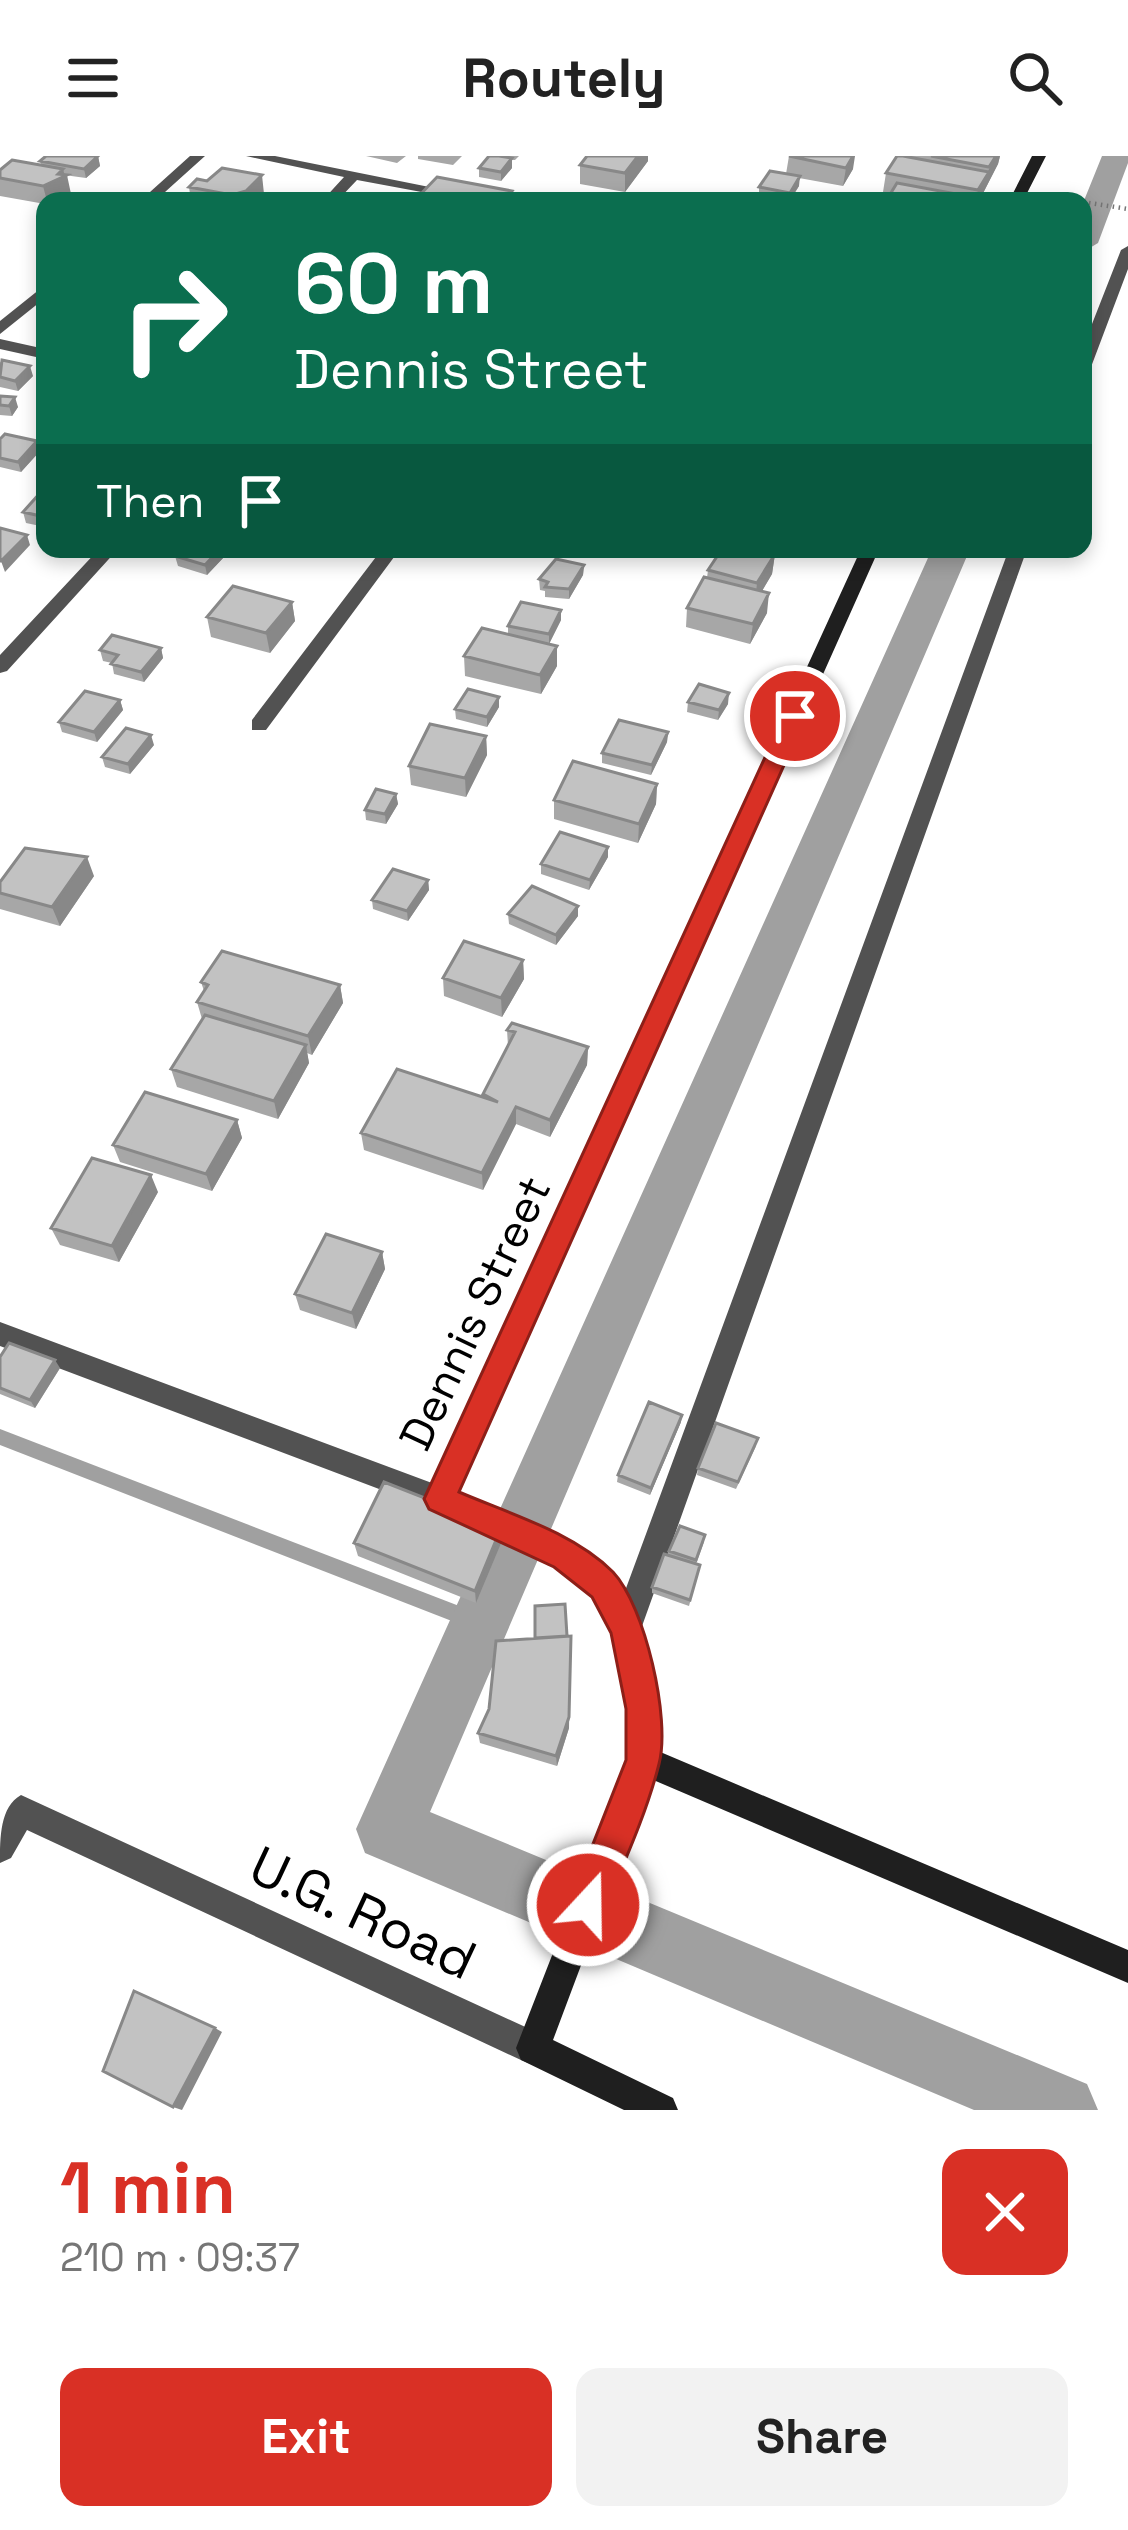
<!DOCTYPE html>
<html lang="en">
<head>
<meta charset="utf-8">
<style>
	:root { --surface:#fff; --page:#f2f2f2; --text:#222; --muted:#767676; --accent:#d93025 }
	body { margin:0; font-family:"Space Grotesk",sans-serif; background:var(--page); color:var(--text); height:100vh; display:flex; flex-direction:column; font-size:45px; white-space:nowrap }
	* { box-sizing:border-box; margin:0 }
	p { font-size:39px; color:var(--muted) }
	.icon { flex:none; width:66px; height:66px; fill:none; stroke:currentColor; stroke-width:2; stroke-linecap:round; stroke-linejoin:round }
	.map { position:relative; height:1954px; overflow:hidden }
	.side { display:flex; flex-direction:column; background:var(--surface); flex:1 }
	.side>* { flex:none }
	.banner { position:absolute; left:36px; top:36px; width:1056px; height:366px; border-radius:24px; box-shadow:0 6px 18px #0003; background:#0b6e4f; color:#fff; overflow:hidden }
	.pin { position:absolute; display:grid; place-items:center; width:102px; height:102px; color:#fff; margin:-51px; border:6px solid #fff; border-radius:50%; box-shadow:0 3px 12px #0007 }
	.me { position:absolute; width:132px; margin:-66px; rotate:21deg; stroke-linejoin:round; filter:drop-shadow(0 0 9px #0008) }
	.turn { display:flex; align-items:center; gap:42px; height:252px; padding:0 60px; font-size:54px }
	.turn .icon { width:156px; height:156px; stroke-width:2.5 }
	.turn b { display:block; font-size:84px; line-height:102px }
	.then { display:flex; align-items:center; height:114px; padding:0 60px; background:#0003; gap:24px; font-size:45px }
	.round { display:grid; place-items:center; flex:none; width:126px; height:126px; border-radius:24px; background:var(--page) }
	.summary { display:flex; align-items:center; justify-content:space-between; height:204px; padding:0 60px }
	h1 { font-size:72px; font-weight:700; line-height:90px; color:var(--accent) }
	.cta { display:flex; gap:24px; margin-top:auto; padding:24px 60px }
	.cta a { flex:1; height:138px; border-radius:24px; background:var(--accent); color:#fff; font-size:48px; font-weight:700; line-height:138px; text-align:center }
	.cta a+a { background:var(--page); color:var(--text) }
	header { display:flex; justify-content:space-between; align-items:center; height:156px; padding:0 60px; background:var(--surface); font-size:54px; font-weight:700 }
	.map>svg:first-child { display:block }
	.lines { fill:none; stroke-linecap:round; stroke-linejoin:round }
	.stream { fill:#a0a0a0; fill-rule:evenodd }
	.canal { fill:#a0a0a0; fill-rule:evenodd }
	.path { stroke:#747474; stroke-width:4.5; stroke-dasharray:1.5 4.5; stroke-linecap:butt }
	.street { fill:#525252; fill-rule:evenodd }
	.secondary { fill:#1f1f1f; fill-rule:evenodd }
	.wall { fill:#a7a7a7 }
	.shaded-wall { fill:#888 }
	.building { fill:#c2c2c2; stroke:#888; stroke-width:3 }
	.route { fill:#d93025; stroke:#8d1f18; stroke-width:3 }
	.labels { text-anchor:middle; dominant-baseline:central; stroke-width:9; stroke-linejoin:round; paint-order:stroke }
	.street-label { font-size:45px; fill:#000; stroke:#fff }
	.near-street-label { font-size:54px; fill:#000; stroke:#fff }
</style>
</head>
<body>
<header><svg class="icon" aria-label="menu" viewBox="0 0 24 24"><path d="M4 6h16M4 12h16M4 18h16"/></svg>Routely<svg class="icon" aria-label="search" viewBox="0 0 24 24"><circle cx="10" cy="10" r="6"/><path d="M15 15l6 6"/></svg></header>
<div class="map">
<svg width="1128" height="1954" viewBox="0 0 1128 1954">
	<rect width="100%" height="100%" fill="#fff"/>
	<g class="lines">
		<path class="stream" d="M0 1273 480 1458 486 1461 489 1467 486 1473 480 1476 0 1289Z"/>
		<path class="canal" d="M1102 0H1128V7L1098 87 1083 96V47Z
			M932 393H970L430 1656 1087 1928 1098 1954H974L365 1697 356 1673Z"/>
		<path class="path" d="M1051 40 1079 45
			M1083 46 1128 53"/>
		<path class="street" d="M190 0H205L155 45H140Z
			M246 0H275L499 45H470L357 24 337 45H322L344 21Z
			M1128 90V113L1091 211 1083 216V191L1121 94Z
			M45 129V142L0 178V165Z
			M0 183 45 193V203L0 193Z
			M99 393H118L7 515 0 517V499Z
			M382 393H400L266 574H252V564Z
			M1009 393H1027L641 1473 636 1483 626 1488 616 1483 611 1473Z
			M0 1166 440 1330 450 1334 454 1343 450 1352 440 1356 0 1190Z
			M21 1639 545 1880 550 1892 545 1904 533 1909 521 1904 27 1674 11 1702 0 1707C0 1681 0 1651 21 1639Z"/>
		<path class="secondary" d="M1032 0H1046L1023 45H1009Z
			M861 393H879L457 1337C507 1359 574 1377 612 1418 649 1457 658 1544 658 1595L1128 1794V1827L651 1623 553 1884 673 1942 678 1954H624L521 1904 516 1892 628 1604C628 1556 625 1481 594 1441 563 1400 477 1374 430 1352L426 1343Z"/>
	</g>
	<path class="wall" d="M98 0 100 10 86 22 64 19 71 38 56 45H45V48L0 40V14L41 9 40 5Z
		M366 0H406L397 7Z
		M418 0H462L453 9 418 3Z
		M489 0H519L515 4H512V12L501 25 479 21V12Z
		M587 0H648V5L625 36 580 28V9Z
		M789 0 853 13 843 30 799 22V30L790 45 759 41V31L786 18Z
		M897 0H1000L998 8 979 45H886L891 37 883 36 886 17Z
		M189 31 264 38 257 45H191Z
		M0 206 33 220 18 235 0 231Z
		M0 240 18 251 12 260 0 259Z
		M0 283 40 295 21 316 0 311Z
		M45 337V371L26 367 23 356Z
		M255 393H315L312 400Z
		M551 393H592L590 399Z
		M775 398 772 418 762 435 767 457 750 488 686 471 687 452 707 422 708 414Z
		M175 400 224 401 207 419 178 410Z
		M584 409 583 419 569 443 545 441V435L540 434 539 423Z
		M292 446 295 465 270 497 211 481 207 461Z
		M561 464 549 488 557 490V510L541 538 465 520 464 500 508 478V470Z
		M161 492 163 502 144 526 114 518 112 507 103 505 100 494Z
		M120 544 123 554 97 586 62 576 59 566Z
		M688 546 728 548 718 564 687 556Z
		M499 551 487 571 456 563 455 553Z
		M668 576 667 586 651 619 602 607V597Z
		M486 580 487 599 466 641 411 629 409 610Z
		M154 589 130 618 105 611 102 601Z
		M657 628 656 648 638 687 554 663V644Z
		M396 638 398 648 386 668 366 664 365 654Z
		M608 701 589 734 541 718V708Z
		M94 720 60 770 0 753V726Z
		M428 724 429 734 408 765 373 753 372 744Z
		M508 758 578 760 556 789 509 768Z
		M523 804 524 823 502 861 444 840 443 822Z
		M201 826 340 829 343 847 312 899 307 897 309 907 278 963 177 931 171 913 202 863 197 846 204 835Z
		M507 874 588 891 587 909 550 981 516 968 483 1034 364 994 361 977 483 941V938L508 890Z
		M237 964 242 982 212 1035 120 1006 113 989Z
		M158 1036 119 1106 60 1089 51 1072Z
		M382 1096 385 1113 356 1173 300 1154 295 1138Z
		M0 1201 60 1212 35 1252 0 1238Z
		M681 1266 650 1339 617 1326 618 1319Z
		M756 1290 736 1333 697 1319 698 1312Z
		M502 1385 476 1447 358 1400 354 1387Z
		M704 1386 696 1408 700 1409 689 1450 652 1437V1431L669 1395Z
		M567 1480H571L569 1572 557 1610 480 1587 478 1577Z"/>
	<path class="shaded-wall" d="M98 0 100 10 86 22 84 13Z
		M638 0H648V5L625 36V17Z
		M853 0H855L853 13 843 30 846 12Z
		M996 0H1000L998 8 979 45H976L978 34Z
		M512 2V12L501 25V16Z
		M63 13 65 20 67 19 71 38 56 45H47L43 30Z
		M262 19 264 38 257 45H233L232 39Z
		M800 20 799 30 789 45 790 37Z
		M30 210 33 220 18 235 15 225Z
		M15 241 18 251 12 260 9 250Z
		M37 285 40 295 21 316 18 306Z
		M27 379 30 389 5 416 1 405Z
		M220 393H222L224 401 207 419 205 409Z
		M775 398 772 418 755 447 757 427Z
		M584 409 583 419 569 443V433Z
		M769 437 767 457 750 488 753 468Z
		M292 446 295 465 270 497 266 477Z
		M561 454V464L549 488V478Z
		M557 490V510L541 538 540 519Z
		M161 492 163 502 144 526 141 516Z
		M729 537 728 548 718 564 719 554Z
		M499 541V551L487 571V561Z
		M120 544 123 554 97 586 94 576Z
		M668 576 667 586 651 619 652 609Z
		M151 579 154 589 130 618 128 608Z
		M486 580 487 599 466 641 465 622Z
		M657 628 656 648 638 687 639 668Z
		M396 638 398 648 386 668 385 658Z
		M608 691V701L589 734 590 724Z
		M87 701 94 720 60 770 52 751Z
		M428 724 429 734 408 765 407 755Z
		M578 750V760L556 789V779Z
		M523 804 524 823 502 861 501 842Z
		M340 829 343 847 312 899 308 880Z
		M306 889 309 907 278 963 274 945Z
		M588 891 587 909 550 981V964Z
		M516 951V968L483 1034 482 1017Z
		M237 964 242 982 212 1035 206 1018Z
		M151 1019 158 1036 119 1106 112 1090Z
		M382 1096 385 1113 356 1173 352 1157Z
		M55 1204 60 1212 35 1252 30 1244Z
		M682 1259 681 1266 650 1339 651 1332Z
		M501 1372 502 1385 476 1447 475 1435Z
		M569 1561V1572L557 1610 556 1600Z
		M215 1872 222 1876 182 1954 173 1951Z"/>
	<path class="building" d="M46 0H98L84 13 40 5Z
		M489 0H499L512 2 501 16 479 12Z
		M587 0H638L625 17 580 9Z
		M789 0H853L846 12Z
		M897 0H903L989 16 978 34 886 17Z
		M931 0H996L989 11Z
		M12 4 63 13 58 18 67 19 43 30 0 22V14Z
		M222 12 262 19 246 35 232 39 189 31 197 23 207 25Z
		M770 15 800 20 790 37 759 31Z
		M437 21 512 35 504 45H414Z
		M897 27 962 39 958 45H886Z
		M2 204 30 210 15 225 0 221Z
		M0 240 15 241 9 250 0 249Z
		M5 278 37 285 18 306 0 302V283Z
		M41 336 45 337V361L23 356Z
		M0 372 27 379 1 405H0Z
		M182 393H220L205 409 175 400Z
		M722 393H754L775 398 757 427 708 414Z
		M556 403 584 409 569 433 545 431 548 426 539 423Z
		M704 421 769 437 753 468 687 452Z
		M233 430 292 446 266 477 207 461Z
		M521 446 561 454 549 478 508 470Z
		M482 472 557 490 540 519 464 500Z
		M112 479 161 492 141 516 111 508 118 499 100 494Z
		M699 528 729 537 719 554 688 546Z
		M468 533 499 541 487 561 455 553Z
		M85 535 120 544 94 576 59 566Z
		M619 564 668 576 652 609 602 597Z
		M430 568 486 580 465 622 409 610Z
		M126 572 151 579 128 608 102 601Z
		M573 605 657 628 639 668 554 644Z
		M376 633 396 638 385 658 365 654Z
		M560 676 608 691 590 724 541 708Z
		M25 692 87 701 52 751 0 737V726Z
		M393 713 428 724 407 755 372 744Z
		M532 730 578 750 556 779 508 758Z
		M464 785 523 804 501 842 443 822Z
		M222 795 340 829 308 880 197 846 208 829 201 826Z
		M205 859 306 889 274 945 171 913Z
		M512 867 588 891 550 964 516 951 482 1017 361 977 397 913 498 946 483 938 515 876 507 874Z
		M145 936 237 964 206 1018 113 989Z
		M92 1002 151 1019 112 1090 51 1072Z
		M326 1078 382 1096 352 1157 295 1138Z
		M9 1187 55 1204 30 1244 0 1232V1201Z
		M649 1246 682 1259 651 1332 618 1319Z
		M716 1267 758 1282 738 1326 698 1312Z
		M384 1326 501 1372 475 1435 354 1387Z
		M680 1370 705 1379 696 1404 669 1395Z
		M664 1398 700 1409 690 1444 652 1431Z
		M565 1448 567 1480 535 1482V1450Z
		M571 1480 569 1561 556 1600 478 1577 489 1553 496 1485Z
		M134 1835 215 1872 173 1951 103 1915Z"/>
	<path class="route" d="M795 553 806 560 459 1336C510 1358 573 1376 613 1416 645 1450 671 1563 659 1608 646 1660 621 1713 601 1762L588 1768 575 1762 569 1749 626 1604V1553L611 1477 592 1441 554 1411 429 1353 424 1343 784 560Z"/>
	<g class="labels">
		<g class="street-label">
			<text transform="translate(475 1157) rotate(-65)">Dennis Street</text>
		</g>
		<g class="near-street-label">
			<text transform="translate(363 1757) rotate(25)">U.G. Road</text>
		</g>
	</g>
</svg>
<div class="pin" style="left:795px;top:560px;background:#d93025"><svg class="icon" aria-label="arrive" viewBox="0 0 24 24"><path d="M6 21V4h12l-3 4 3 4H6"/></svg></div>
<svg class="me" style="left:588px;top:1749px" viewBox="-20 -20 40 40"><circle r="17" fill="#d93025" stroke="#fff" stroke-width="3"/><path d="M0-11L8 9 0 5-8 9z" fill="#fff"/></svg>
<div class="banner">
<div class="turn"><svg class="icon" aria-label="right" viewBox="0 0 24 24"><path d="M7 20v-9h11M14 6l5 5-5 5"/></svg><div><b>60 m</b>Dennis Street</div></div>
<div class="then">Then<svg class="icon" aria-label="arrive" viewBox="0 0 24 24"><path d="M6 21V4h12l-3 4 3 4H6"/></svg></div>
</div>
</div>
<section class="side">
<div class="summary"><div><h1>1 min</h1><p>210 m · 09:37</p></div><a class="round" style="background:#d93025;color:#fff"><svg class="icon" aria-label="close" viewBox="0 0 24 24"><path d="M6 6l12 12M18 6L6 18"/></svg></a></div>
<div class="cta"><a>Exit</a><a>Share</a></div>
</section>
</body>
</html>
